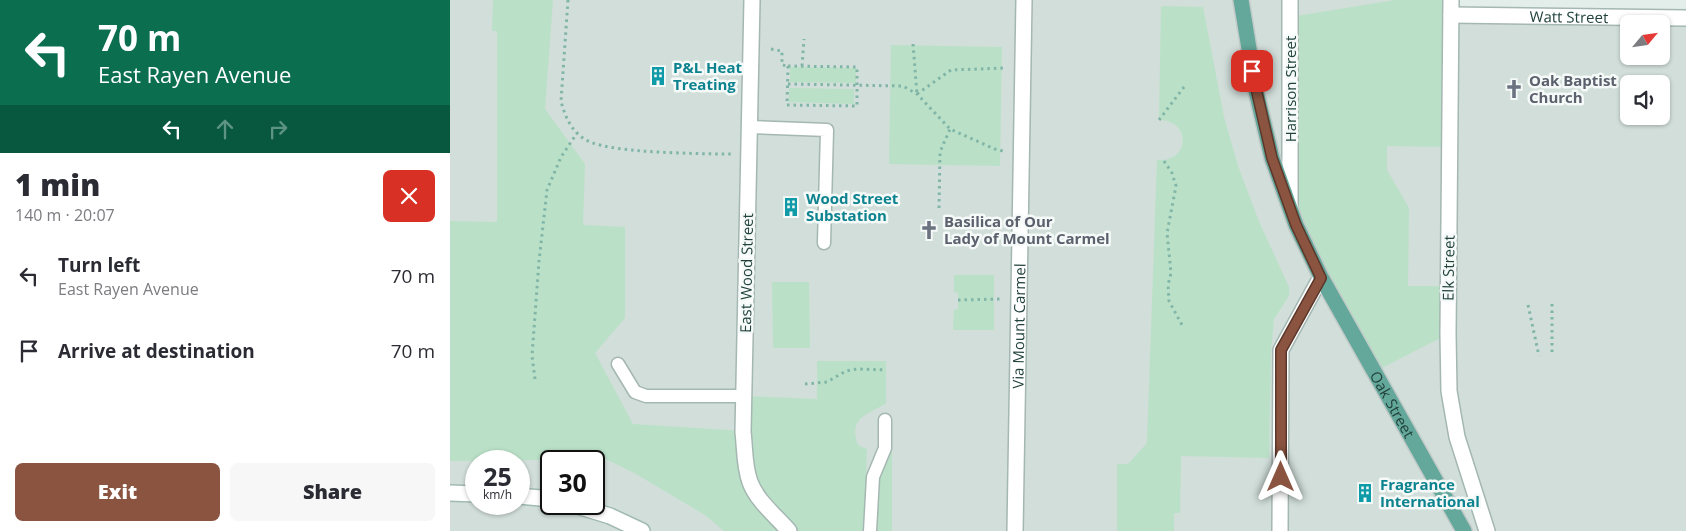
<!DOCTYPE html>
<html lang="en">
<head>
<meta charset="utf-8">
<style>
	:root { --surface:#fff; --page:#f7f7f7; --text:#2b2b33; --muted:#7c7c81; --accent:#8a5440 }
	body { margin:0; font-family:"Open Sans",sans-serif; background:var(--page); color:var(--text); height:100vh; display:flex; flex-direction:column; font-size:19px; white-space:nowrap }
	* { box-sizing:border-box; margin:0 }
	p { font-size:16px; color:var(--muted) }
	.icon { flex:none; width:28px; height:28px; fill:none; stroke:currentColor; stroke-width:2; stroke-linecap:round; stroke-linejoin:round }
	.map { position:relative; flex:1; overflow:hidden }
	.panel { display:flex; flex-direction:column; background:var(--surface); width:450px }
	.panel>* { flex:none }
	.hud { background:#0b6e4f; color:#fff; overflow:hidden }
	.needle { width:32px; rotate:61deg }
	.controls { position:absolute; left:1170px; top:15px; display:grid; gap:10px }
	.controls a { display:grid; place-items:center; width:50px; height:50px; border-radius:8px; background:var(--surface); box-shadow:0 1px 4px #0004; font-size:25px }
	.speed { position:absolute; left:15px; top:450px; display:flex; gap:10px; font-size:25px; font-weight:700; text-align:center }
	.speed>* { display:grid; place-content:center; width:65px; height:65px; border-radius:50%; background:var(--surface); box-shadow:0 1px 4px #0004; line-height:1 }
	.speed small { font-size:12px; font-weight:400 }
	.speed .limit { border:2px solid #111; border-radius:8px; background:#fff; color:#111 }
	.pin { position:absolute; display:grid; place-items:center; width:42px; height:42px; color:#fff; margin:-21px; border-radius:10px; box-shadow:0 2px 8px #0006 }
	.me { position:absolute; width:55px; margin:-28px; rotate:0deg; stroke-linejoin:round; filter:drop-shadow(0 0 4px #0008) }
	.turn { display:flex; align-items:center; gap:18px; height:105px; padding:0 15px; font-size:22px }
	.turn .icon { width:65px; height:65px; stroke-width:2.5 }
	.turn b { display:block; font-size:35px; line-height:42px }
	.lanes { display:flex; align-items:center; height:48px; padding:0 15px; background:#0003; justify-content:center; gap:25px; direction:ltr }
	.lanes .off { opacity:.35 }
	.round { display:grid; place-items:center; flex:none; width:52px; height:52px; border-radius:8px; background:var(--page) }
	.overview { display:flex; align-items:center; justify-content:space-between; height:85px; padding:0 15px }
	h1 { font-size:30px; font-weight:800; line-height:38px }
	.primary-button { display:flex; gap:10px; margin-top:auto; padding:10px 15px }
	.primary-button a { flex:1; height:58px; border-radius:8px; background:var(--accent); color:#fff; font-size:20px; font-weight:800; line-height:58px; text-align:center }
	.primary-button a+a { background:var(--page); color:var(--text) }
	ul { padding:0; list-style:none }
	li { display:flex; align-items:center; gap:15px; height:75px; padding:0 15px }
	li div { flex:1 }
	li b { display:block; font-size:19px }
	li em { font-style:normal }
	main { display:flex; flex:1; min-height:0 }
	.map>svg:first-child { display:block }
	.built { fill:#d1ded9; fill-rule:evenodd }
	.green { fill:#bae1c7 }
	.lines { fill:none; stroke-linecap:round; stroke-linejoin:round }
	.lane-casing { stroke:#a5b7b2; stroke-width:15 }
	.street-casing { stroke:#a5b7b2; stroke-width:18 }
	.secondary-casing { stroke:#a1bbb3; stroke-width:18 }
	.primary-casing { stroke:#c1cac8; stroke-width:18 }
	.path { stroke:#81b5a8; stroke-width:3; stroke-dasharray:2.5 4; stroke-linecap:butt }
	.lane { stroke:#fff; stroke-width:12 }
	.street { stroke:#fff; stroke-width:15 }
	.secondary { stroke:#fff; stroke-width:15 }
	.primary { stroke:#64a89b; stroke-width:15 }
	.route-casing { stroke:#5a372a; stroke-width:12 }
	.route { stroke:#8a5440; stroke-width:9 }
	.labels { text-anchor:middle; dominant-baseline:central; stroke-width:5; stroke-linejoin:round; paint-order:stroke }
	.street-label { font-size:15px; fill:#21423b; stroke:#f5faf8 }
	.culture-label { font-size:15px; font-weight:bold; fill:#0d838f; stroke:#f5faf8; text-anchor:start }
	.worship-label { font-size:15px; font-weight:bold; fill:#5b616d; stroke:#f5faf8; text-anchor:start }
</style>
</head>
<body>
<main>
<section class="panel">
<div class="hud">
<div class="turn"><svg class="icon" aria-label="left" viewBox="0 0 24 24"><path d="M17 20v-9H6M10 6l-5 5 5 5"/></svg><div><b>70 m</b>East Rayen Avenue</div></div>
<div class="lanes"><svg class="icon" aria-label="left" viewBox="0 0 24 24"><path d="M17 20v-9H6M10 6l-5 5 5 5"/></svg><svg class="icon off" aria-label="ahead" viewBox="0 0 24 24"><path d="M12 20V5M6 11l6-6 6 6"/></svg><svg class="icon off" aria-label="right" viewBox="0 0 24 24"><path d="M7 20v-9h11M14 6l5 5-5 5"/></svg></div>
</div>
<div class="overview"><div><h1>1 min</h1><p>140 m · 20:07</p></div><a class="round" style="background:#d93025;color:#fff"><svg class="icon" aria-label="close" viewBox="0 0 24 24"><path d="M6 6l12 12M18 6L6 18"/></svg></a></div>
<ul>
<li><svg class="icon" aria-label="left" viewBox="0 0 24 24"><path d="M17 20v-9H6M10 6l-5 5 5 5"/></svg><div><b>Turn left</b><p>East Rayen Avenue</p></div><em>70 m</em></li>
<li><svg class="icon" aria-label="arrive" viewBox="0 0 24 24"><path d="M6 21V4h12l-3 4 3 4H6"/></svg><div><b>Arrive at destination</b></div><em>70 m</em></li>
</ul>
<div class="primary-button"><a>Exit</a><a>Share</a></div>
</section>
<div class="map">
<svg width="1236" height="531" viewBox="0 0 1236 531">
	<rect width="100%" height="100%" fill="#e3eeea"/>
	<path class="built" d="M0 0H1001V14L1236 18V531H0ZM1179 24H1211V56H1179ZM1179 84H1211V116H1179ZM26 461H69V504H26ZM101 461H144V504H101Z"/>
	<path class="green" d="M43 0H103L95 109 135 164 133 225 175 227V318L145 353 183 424 293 431 294 396 367 399V361H436V403C421 414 401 415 406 439 407 446 411 447 417 449L416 480H423L435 448 442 449V531H274L255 515 186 474 156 459 0 461V221L47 222V31H42Z
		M945 0H1001L999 147 937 146V170L959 208 958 286H998V334L924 372 846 225 840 17Z
		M711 6 753 7 774 117 788 166 810 224 839 287V296L824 319 821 352 819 458 731 456 730 513H724V531H667V464H678L697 443 707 160C740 163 742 120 709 120Z
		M441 45 552 47 550 166 439 164Z
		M340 67 406 68V83L340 82Z
		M339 88 404 89V104L339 102Z
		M504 275H544V330H503L504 310 508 309V293L504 292Z
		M322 282H359L360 348H323Z"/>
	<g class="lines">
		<g class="lane-casing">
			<path id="lane" d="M299 127 377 130 374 243
				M168 364 185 392 196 396H294
				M420 531 423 477 435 448V420"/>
		</g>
		<g class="street-casing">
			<g id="street">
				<path d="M302 0 293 432C295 448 294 466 300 482 307 501 326 516 339 531"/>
				<path d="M840 0V206"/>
				<path d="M1001 0 998 334 999 391 1007 437 1037 531"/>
				<path id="s1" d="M1001 15 1236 18"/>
				<path id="s2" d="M565 531 574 0"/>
				<path d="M830 531 831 350 871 277"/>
			</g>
		</g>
		<g class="secondary-casing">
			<path id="secondary" d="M0 493 26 494
				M69 496 101 499
				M121 504 160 516 192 531"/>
		</g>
		<g class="primary-casing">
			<g id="primary">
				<path id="s3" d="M791 0 806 91 822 158 846 225 871 277 1014 531"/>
			</g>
		</g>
		<path class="path" d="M118 0 111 101C115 117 122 133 138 141 154 148 174 149 191 151 221 153 252 154 283 154
			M463 44 467 94
			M321 49 332 51V65L338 66
			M338 66 407 67V106L337 105Z
			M352 66 354 39
			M338 84 453 86 467 94 500 129 547 150 554 151
			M467 94 501 70 556 68
			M709 120 734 87
			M714 161 722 173 726 186 717 233 721 273 718 285 719 301 732 325
			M489 208 490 152 500 129
			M508 300 552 299
			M1102 304V352
			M1078 305 1089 356
			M85 379 82 356 89 261 97 190 111 157 127 133
			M355 384 377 382 396 371 407 369 436 370"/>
		<use href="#lane" class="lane"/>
		<use href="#street" class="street"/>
		<use href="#secondary" class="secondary"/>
		<use href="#primary" class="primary"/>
	</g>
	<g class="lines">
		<g class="route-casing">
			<path id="route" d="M802 71 822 158 846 225 871 278 831 350V477"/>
		</g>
		<use href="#route" class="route"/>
	</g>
	<defs>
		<g id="building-bare" transform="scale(1.5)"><path d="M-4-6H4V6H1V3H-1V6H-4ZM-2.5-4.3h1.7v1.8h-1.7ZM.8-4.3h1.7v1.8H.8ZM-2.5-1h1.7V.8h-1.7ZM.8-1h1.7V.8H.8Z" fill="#0f9aa8" stroke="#f5faf8" stroke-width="2.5" paint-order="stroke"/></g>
		<g id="church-bare" transform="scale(1.5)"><path d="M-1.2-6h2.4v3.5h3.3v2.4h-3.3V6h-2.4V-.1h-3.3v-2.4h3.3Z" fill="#6b7280" stroke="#f5faf8" stroke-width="2.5" paint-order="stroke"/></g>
	</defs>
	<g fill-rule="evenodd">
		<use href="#building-bare" x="208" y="76"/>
		<use href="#church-bare" x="1064" y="89"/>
		<use href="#building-bare" x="341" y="207"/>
		<use href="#church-bare" x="479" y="230"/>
		<use href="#building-bare" x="915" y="493"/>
	</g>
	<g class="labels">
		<g class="street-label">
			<text stroke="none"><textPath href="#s1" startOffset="118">Watt Street</textPath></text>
			<text transform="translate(840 89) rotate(-90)">Harrison Street</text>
			<text transform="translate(998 268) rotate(-89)">Elk Street</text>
			<text transform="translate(296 273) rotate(-89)">East Wood Street</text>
			<text stroke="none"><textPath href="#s2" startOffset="205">Via Mount Carmel</textPath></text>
			<text stroke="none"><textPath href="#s3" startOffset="436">Oak Street</textPath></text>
		</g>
		<g class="culture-label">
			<text x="223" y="67">P&amp;L Heat<tspan x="223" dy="17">Treating</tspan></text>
			<text x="356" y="198">Wood Street<tspan x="356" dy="17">Substation</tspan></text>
			<text x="930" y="484">Fragrance<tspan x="930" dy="17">International</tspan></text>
		</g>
		<g class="worship-label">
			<text x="1079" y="80">Oak Baptist<tspan x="1079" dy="17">Church</tspan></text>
			<text x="494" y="221">Basilica of Our<tspan x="494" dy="17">Lady of Mount Carmel</tspan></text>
		</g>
	</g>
</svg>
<div class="controls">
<a><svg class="needle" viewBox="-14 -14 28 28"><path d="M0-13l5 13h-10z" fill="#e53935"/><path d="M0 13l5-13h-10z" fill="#7c7c81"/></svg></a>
<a><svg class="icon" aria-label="sound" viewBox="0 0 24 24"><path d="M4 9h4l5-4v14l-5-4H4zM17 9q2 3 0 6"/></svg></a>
</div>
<div class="speed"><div>25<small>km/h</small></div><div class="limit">30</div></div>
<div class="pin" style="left:802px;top:71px;background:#d93025"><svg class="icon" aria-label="arrive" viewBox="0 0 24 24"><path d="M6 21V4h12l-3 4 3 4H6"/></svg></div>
<svg class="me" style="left:831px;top:477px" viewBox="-20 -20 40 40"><path d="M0-17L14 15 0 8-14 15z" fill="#8a5440" stroke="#fff" stroke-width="4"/></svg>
</div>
</main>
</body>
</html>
